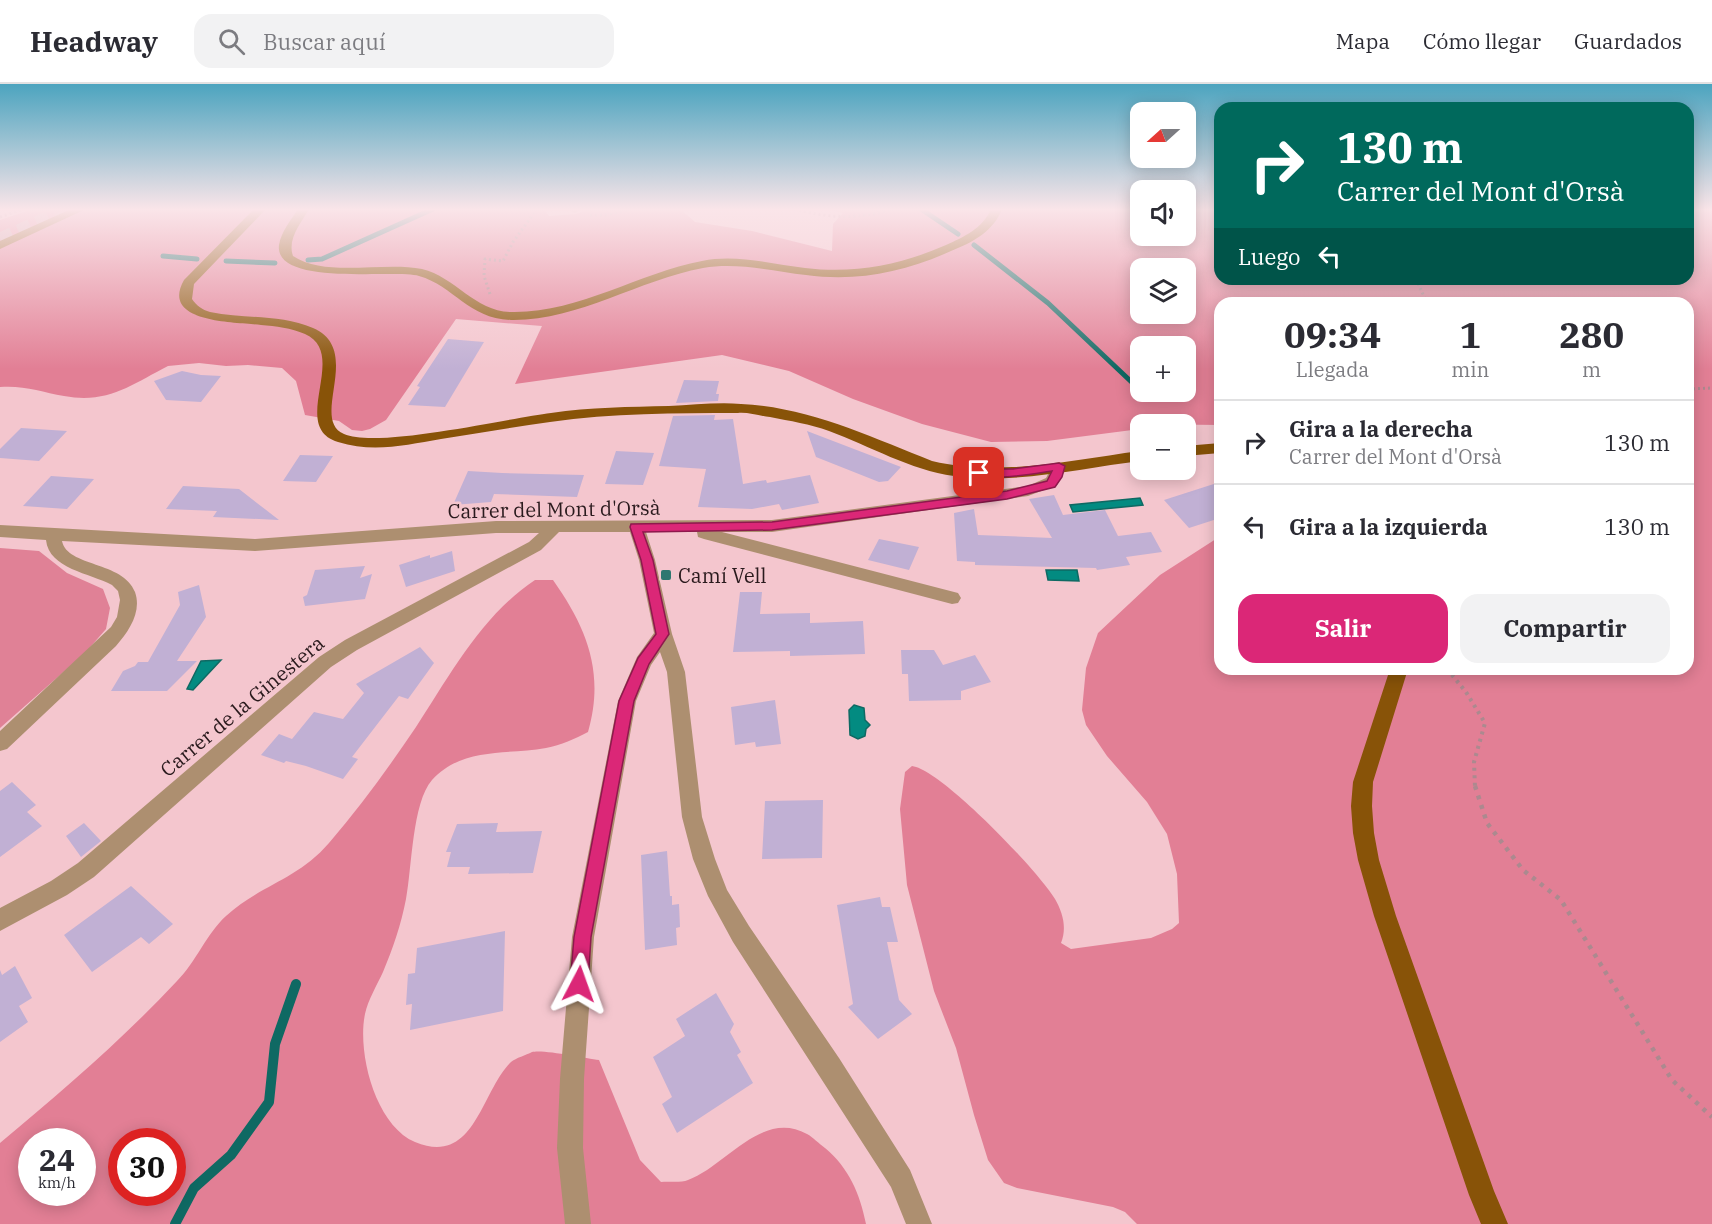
<!DOCTYPE html>
<html lang="es">
<head>
<meta charset="utf-8">
<style>
	:root { --surface:#fff; --page:#f2f2f3; --text:#2b2b33; --muted:#7c7c81; --line:#e1e1e2; --accent:#db2777 }
	body { margin:0; font-family:"IBM Plex Serif",serif; background:var(--page); color:var(--text); height:100vh; display:flex; flex-direction:column; font-size:22px; white-space:nowrap }
	* { box-sizing:border-box; margin:0 }
	p { font-size:20px; color:var(--muted) }
	.icon { flex:none; width:33px; height:33px; fill:none; stroke:currentColor; stroke-width:2; stroke-linecap:round; stroke-linejoin:round }
	.map { position:relative; flex:1; overflow:hidden }
	.sheet { position:absolute; left:1214px; top:213px; width:480px; height:378px; display:flex; flex-direction:column; background:var(--surface); border-radius:18px; box-shadow:0 3px 15px #0003 }
	.sheet>* { flex:none }
	.guide { position:absolute; left:1214px; top:18px; width:480px; height:183px; border-radius:18px; box-shadow:0 3px 15px #0003; background:#00695c; color:#fff; overflow:hidden }
	.needle { width:39px; rotate:249deg }
	.controls { position:absolute; left:1130px; top:18px; display:grid; gap:12px }
	.controls a { display:grid; place-items:center; width:66px; height:66px; border-radius:12px; background:var(--surface); box-shadow:0 3px 15px #0003; font-size:30px }
	.speed { position:absolute; left:18px; top:1044px; display:flex; gap:12px; font-size:30px; font-weight:700; text-align:center }
	.speed>* { display:grid; place-content:center; width:78px; height:78px; border-radius:50%; background:var(--surface); box-shadow:0 3px 15px #0003; line-height:1 }
	.speed small { font-size:15px; font-weight:400 }
	.speed .limit { border:9px solid #d22; background:#fff; color:#111 }
	.pin { position:absolute; display:grid; place-items:center; width:51px; height:51px; color:#fff; margin:-26px; border-radius:12px; box-shadow:0 3px 9px #0006 }
	.me { position:absolute; width:66px; margin:-33px; rotate:4deg; stroke-linejoin:round; filter:drop-shadow(0 0 4px #0008) }
	.turn { display:flex; align-items:center; gap:21px; height:126px; padding:0 24px; font-size:27px }
	.turn .icon { width:78px; height:78px; stroke-width:2.5 }
	.turn b { display:block; font-size:42px; line-height:51px }
	.then { display:flex; align-items:center; height:57px; padding:0 24px; background:#0003; gap:12px; font-size:22px }
	.eta { display:flex; justify-content:space-evenly; align-items:center; height:102px; text-align:center }
	.eta b { font-size:36px; font-weight:800; line-height:42px }
	.primary-button { display:flex; gap:12px; margin-top:auto; padding:12px 24px }
	.primary-button a { flex:1; height:69px; border-radius:18px; background:var(--accent); color:#fff; font-size:24px; font-weight:800; line-height:69px; text-align:center }
	.primary-button a+a { background:var(--page); color:var(--text) }
	ul { padding:0; list-style:none }
	li { display:flex; align-items:center; gap:18px; height:84px; padding:0 24px; border-top:2px solid var(--line) }
	li div { flex:1 }
	li b { display:block; font-size:22px }
	li em { font-style:normal }
	header { display:flex; align-items:center; gap:36px; box-sizing:border-box; height:84px; padding:0 30px; background:var(--surface); border-bottom:2px solid var(--line) }
	header strong { font-size:28px }
	nav { display:flex; gap:33px; margin-inline-start:auto; font-size:21px }
	.search { width:420px; height:54px; background:var(--page); display:flex; align-items:center; gap:15px; box-sizing:border-box; padding:0 21px; border-radius:18px; color:var(--muted); font-size:22px }
	.map>svg:first-child { display:block }
	.green { fill:#e08196 }
	.forest { fill:#e27f95; fill-rule:evenodd }
	.water { fill:#038b81; stroke:#0f6963; stroke-width:1.5 }
	.lines { fill:none; stroke-linecap:round; stroke-linejoin:round }
	.stream-far1 { stroke:#0f6963; stroke-width:5 }
	.stream { stroke:#0f6963; stroke-width:10 }
	.building { fill:#c1b0d4 }
	.highway-tunnel { stroke:#cca4ab; stroke-width:13; stroke-dasharray:13 7; stroke-linecap:butt }
	.path-far2 { stroke:#ac898f; stroke-width:3; stroke-dasharray:2 3; stroke-linecap:butt }
	.path-far1 { stroke:#ac898f; stroke-width:4; stroke-dasharray:3 4.5; stroke-linecap:butt }
	.path { stroke:#ac898f; stroke-width:4.5; stroke-dasharray:4 6; stroke-linecap:butt }
	.minor { fill:#ad8f70; fill-rule:evenodd }
	.major { fill:#885308; fill-rule:evenodd }
	.route { fill:#db2777; stroke:#8e194d; stroke-width:1.5 }
	.poi-dot { fill:#2f7770; stroke:#f4c6ce; stroke-width:2 }
	.labels { text-anchor:middle; dominant-baseline:central; stroke-width:5; stroke-linejoin:round; paint-order:stroke }
	.street-label { font-size:20px; fill:#2a1a1d; stroke:#f4c6ce }
	.poi-label { font-size:20px; fill:#2a1a1d; stroke:#f4c6ce; text-anchor:start }
</style>
</head>
<body>
<header>
<strong>Headway</strong>
<div class="search"><svg class="icon" aria-label="search" viewBox="0 0 24 24"><circle cx="10" cy="10" r="6"/><path d="M15 15l6 6"/></svg>Buscar aquí</div>
<nav><a>Mapa</a><a>Cómo llegar</a><a>Guardados</a></nav>
</header>
<div class="map">
<svg width="1712" height="1140" viewBox="0 0 1712 1140">
	<rect width="100%" height="100%" fill="#f4c6ce"/>
	<path class="green" d="M0 464 39 467 67 489 103 505 110 524 106 545 85 569 0 644Z"/>
	<path class="forest" d="M33 125H544L549 132 576 130 590 125H680L695 138 752 147 832 167 833 140 843 129 828 125H1140V152H1185V125H1219L1220 195H1688V125H1712V1140H1137L1125 1128 1113 1123 1017 1104 1004 1099 988 1076 974 1031 956 964 934 907 907 801 900 725 905 688 912 682C942 686 1038 787 1055 815 1063 829 1067 844 1061 859L1071 865 1151 854 1172 845 1179 839 1177 790 1167 750 1147 718 1107 672 1086 641 1082 626 1086 584 1098 549 1160 491 1219 453 1220 585H1688V219H1220L1219 341 1140 340V345L1047 357 991 358 922 340 853 315 789 287 722 271 515 300 542 242 456 235 386 336 370 345 362 347 352 346 339 337 305 331 296 297 282 284 248 281 226 282 199 279 168 282C131 301 108 320 64 312 42 308 23 301 0 303V136ZM1140 184H1185V230H1140ZM1140 262H1185V308H1140Z
		M535 496H553C587 544 605 589 588 648 575 655 561 661 546 664 506 671 462 663 432 696 412 719 412 784 406 815 401 841 393 864 383 888 377 901 368 916 365 930 357 968 375 1041 415 1058 475 1083 481 1007 511 978 516 974 526 971 532 968 542 965 585 974 599 976L640 1076 661 1098C669 1097 681 1099 688 1096 726 1082 762 1025 807 1050 813 1053 819 1060 825 1064 849 1084 860 1110 866 1140H0V1059C62 1007 122 956 177 897 196 878 207 849 226 832 260 801 297 796 329 759 360 723 389 683 416 643 450 591 482 531 535 496ZM32 1058H82V1108H32ZM122 1058H172V1108H122Z"/>
	<path class="water" d="M1140 414 1143 421 1073 428 1070 421Z
		M1046 486H1077L1079 497 1048 496Z
		M221 576 193 606 187 605 201 577Z
		M854 621 864 624 865 636 870 641 866 645 865 652 858 655 850 651 849 626Z"/>
	<g class="lines">
		<path class="stream-far1" d="M921 125 958 150
			M974 161 1048 219 1140 306
			M163 172 197 175
			M308 176 322 175 433 125
			M226 177 275 179
			M1141 308 1148 314"/>
		<path class="stream" d="M175 1140 194 1104 231 1071 269 1018 275 960 296 900"/>
	</g>
	<path class="building" d="M448 255 484 258 445 323 408 321 420 303 417 302Z
		M182 287 201 291 221 292 201 318 166 316 154 297Z
		M684 296 719 297 716 310H719L718 317 676 319Z
		M715 331 714 336 733 335 743 400 766 396 767 399 810 391 819 419 782 426 779 420 752 425 698 423 706 385 659 382 673 332Z
		M21 344 67 347 39 377 0 374V365Z
		M807 347 901 383 888 397 879 398 816 373Z
		M616 367 654 369 643 401 605 400Z
		M300 371 333 372 316 398 283 397Z
		M468 387 502 389 584 391 577 413 494 410 491 418 453 421Z
		M51 392 94 395 67 425 23 422Z
		M1220 398V434L1189 444 1164 416Z
		M183 402 239 405 279 436 213 433 217 427 166 425Z
		M1054 411 1063 431 1105 426 1118 452 1151 448 1162 468 1126 473 1130 481 1097 486 1096 484 975 481V478L957 477 954 429 974 425 978 451 1052 454 1029 415Z
		M879 455 919 463 909 486 868 476Z
		M452 467 455 487 406 503 399 481 430 471V474Z
		M365 482 360 494 372 490 365 515 305 522 303 513 307 511 315 486Z
		M199 501 206 533 177 577H197L167 607H111L123 587 135 582 138 578H148L180 521 178 508Z
		M740 508H762L760 530 810 529V539L863 537 865 570 790 572V567L733 568Z
		M420 563 434 579 408 615 399 612 352 673 358 675 343 695 306 682 286 677 284 679 261 671 279 650 292 655 314 628 343 635 364 609 356 600Z
		M901 566H934L943 581 975 571 991 598 961 607V616L909 617 908 590H902Z
		M775 616 781 660 756 663 755 658 735 661 731 623Z
		M12 698 36 721 27 728 42 742 0 773V707Z
		M823 716 822 774 762 775 765 717Z
		M84 739 101 757 81 773 66 752Z
		M498 739 496 748 542 747 533 789 468 790 470 783H447L451 768H446L457 740Z
		M667 767 670 812H672V821L679 820 680 843 676 844 677 861 645 866 641 771Z
		M131 802 173 840 149 860 141 853 92 888 64 851Z
		M880 813 882 823H890L898 858H887L899 916 912 930 878 955 848 923 853 920 837 821Z
		M505 847 503 927 410 946 412 920 406 921 408 890 415 889 417 864Z
		M15 882 32 914 19 922 28 938 0 958V886L2 891Z
		M716 909 734 940 730 948 741 968 737 971 753 999 677 1049 662 1020 672 1013 653 973 685 952 676 935Z"/>
	<g class="lines">
		<path class="highway-tunnel" d="M0 155 67 125"/>
		<path class="path-far2" d="M794 125C828 134 859 136 893 125
			M590 131H606L631 125
			M0 133 24 125
			M1416 195 1427 219
			M490 210 484 192 485 175 503 177 513 158 537 125
			M1688 305 1712 304"/>
		<path class="path-far1" d="M1447 585 1466 608 1485 639 1474 678 1475 703"/>
		<path class="path" d="M1475 702 1487 739 1523 786 1561 816 1672 996 1712 1033"/>
		<path class="minor" d="M581 125 575 129 569 126V125Z
			M1059 378 1067 383 1057 401 1028 412 772 448H722L958 509 961 514 958 519 952 520 704 455 698 453 697 448H646L655 476 672 550 685 588 702 733 715 775 727 806 749 842 839 974 910 1086 932 1140H906L891 1103 733 858 708 812 693 775 682 733 667 588 660 568 651 581 636 617 594 853 584 995 583 1064 591 1140H565L557 1064 560 995 572 853 618 617 637 573 654 549 639 476 630 448H559L541 466 357 566 331 583 94 793 67 811 0 847V824L51 797 78 779 319 573 345 556 529 458 539 449H496L255 467 62 457C67 483 123 477 135 508 142 528 129 547 116 562L7 665 0 667V647L111 543 117 533 120 516 118 507 112 501C90 489 49 485 46 456L0 453V441L255 455 496 437 772 436 1028 402 1046 394 1054 379Z"/>
		<path class="major" d="M71 125H86L0 165V157Z
			M254 125H266L194 200 192 215C196 221 202 226 210 228 244 235 280 230 313 244 364 266 309 335 344 350 377 365 509 334 551 329 590 323 630 323 669 322 693 321 718 318 741 320 808 323 871 353 932 377 1000 393 1072 376 1140 367V377C1083 384 1010 401 954 392 910 386 870 362 829 347 810 340 790 337 770 333 760 332 748 328 738 329 676 329 612 329 550 338 514 343 478 349 441 355 406 361 373 369 338 358 288 343 350 270 305 250 291 244 276 242 261 241 238 238 159 240 184 196Z
			M298 125H309C301 139 287 155 293 172 326 194 383 177 422 185 455 193 475 227 510 228 577 230 638 189 702 177 736 170 771 180 805 184 855 190 901 181 946 161 964 153 983 144 991 125H1002C993 148 973 158 951 167 905 188 857 198 806 191 772 187 737 178 703 184 638 196 578 237 511 236 469 235 454 202 419 192 394 185 274 203 279 161 281 148 291 136 298 125Z
			M1220 359V369L1185 372V362Z
			M1390 585H1408L1373 698 1372 722 1374 749 1379 776 1396 832 1494 1107 1508 1140H1481L1469 1111 1374 832 1358 776 1353 749 1351 722 1353 698Z"/>
	</g>
	<linearGradient id="sky" x2="0" y2="1"><stop stop-color="#4ca4bf"/><stop offset="0.44" stop-color="#fae5e9"/><stop offset="1" stop-color="#fae5e9" stop-opacity="0"/></linearGradient>
	<rect width="1712" height="285" fill="url(#sky)"/>
	<path class="route" d="M1059 379 1065 382 1062 393 1055 403 1007 415 772 446 643 448 653 476 669 550 649 580 634 617 591 853 588 900 585 906 579 909 573 906 570 900 574 853 619 617 638 574 656 550 641 476 630 443 631 440 772 438 1007 407 1047 397 1052 387C1037 389 983 399 973 389L979 385H1013Z"/>
	<rect class="poi-dot" x="660" y="485" width="12" height="12" rx="3"/>
	<g class="labels">
		<g class="street-label">
			<text transform="translate(554 425) rotate(-1)">Carrer del Mont d'Orsà</text>
			<text transform="translate(242 622) rotate(-40)">Carrer de la Ginestera</text>
		</g>
		<g class="poi-label">
			<text x="678" y="491">Camí Vell</text>
		</g>
	</g>
</svg>
<div class="controls">
<a><svg class="needle" viewBox="-14 -14 28 28"><path d="M0-13l5 13h-10z" fill="#e53935"/><path d="M0 13l5-13h-10z" fill="#7c7c81"/></svg></a>
<a><svg class="icon" aria-label="sound" viewBox="0 0 24 24"><path d="M4 9h4l5-4v14l-5-4H4zM17 9q2 3 0 6"/></svg></a>
<a><svg class="icon" aria-label="layers" viewBox="0 0 24 24"><path d="M12 4l9 5-9 5-9-5zM3 14l9 5 9-5"/></svg></a>
<a>+</a>
<a>−</a>
</div>
<div class="speed"><div>24<small>km/h</small></div><div class="limit">30</div></div>
<div class="pin" style="left:979px;top:389px;background:#d93025"><svg class="icon" aria-label="arrive" viewBox="0 0 24 24"><path d="M6 21V4h12l-3 4 3 4H6"/></svg></div>
<svg class="me" style="left:579px;top:900px" viewBox="-20 -20 40 40"><path d="M0-17L14 15 0 8-14 15z" fill="#db2777" stroke="#fff" stroke-width="4"/></svg>
<div class="guide">
<div class="turn"><svg class="icon" aria-label="right" viewBox="0 0 24 24"><path d="M7 20v-9h11M14 6l5 5-5 5"/></svg><div><b>130 m</b>Carrer del Mont d'Orsà</div></div>
<div class="then">Luego<svg class="icon" aria-label="left" viewBox="0 0 24 24"><path d="M17 20v-9H6M10 6l-5 5 5 5"/></svg></div>
</div>
<section class="sheet">
<div class="eta">
<div><b>09:34</b><p>Llegada</p></div>
<div><b>1</b><p>min</p></div>
<div><b>280</b><p>m</p></div>
</div>
<ul>
<li><svg class="icon" aria-label="right" viewBox="0 0 24 24"><path d="M7 20v-9h11M14 6l5 5-5 5"/></svg><div><b>Gira a la derecha</b><p>Carrer del Mont d'Orsà</p></div><em>130 m</em></li>
<li><svg class="icon" aria-label="left" viewBox="0 0 24 24"><path d="M17 20v-9H6M10 6l-5 5 5 5"/></svg><div><b>Gira a la izquierda</b></div><em>130 m</em></li>
</ul>
<div class="primary-button"><a>Salir</a><a>Compartir</a></div>
</section>
</div>
</body>
</html>
